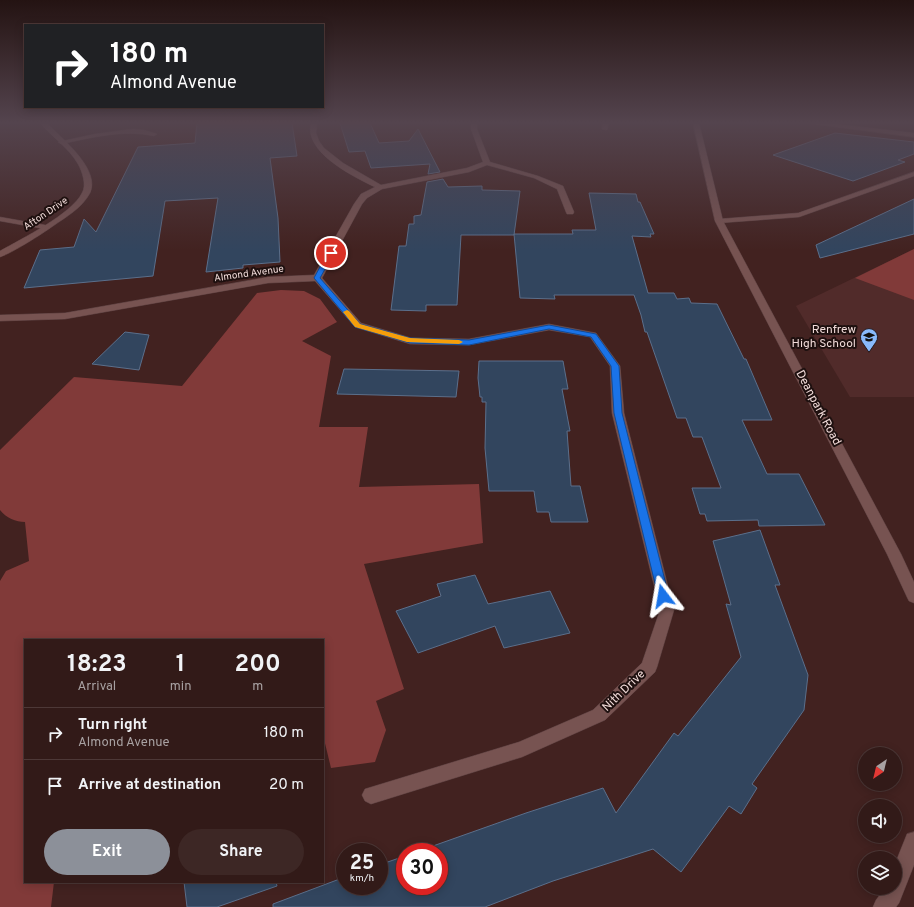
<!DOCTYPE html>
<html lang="en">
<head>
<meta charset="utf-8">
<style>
	:root { --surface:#321a18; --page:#3d2725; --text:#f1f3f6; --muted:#a8a1a2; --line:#4d3837; --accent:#8c9099 }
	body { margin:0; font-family:Overpass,sans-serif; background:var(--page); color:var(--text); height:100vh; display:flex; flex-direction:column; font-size:15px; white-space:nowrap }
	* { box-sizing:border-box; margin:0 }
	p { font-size:13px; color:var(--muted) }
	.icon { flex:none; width:22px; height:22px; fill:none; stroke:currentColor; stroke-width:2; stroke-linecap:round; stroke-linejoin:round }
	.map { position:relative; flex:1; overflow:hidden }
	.sheet { position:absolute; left:24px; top:639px; width:300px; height:244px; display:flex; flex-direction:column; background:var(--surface); border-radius:0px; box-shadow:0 2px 10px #0003,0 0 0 1px var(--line) }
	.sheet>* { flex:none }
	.guide { position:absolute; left:24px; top:24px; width:300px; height:84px; border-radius:0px; box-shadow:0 2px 10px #0003,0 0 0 1px var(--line); background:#202124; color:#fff; overflow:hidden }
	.needle { width:26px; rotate:215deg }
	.tools { position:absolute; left:858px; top:747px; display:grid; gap:8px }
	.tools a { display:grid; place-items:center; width:44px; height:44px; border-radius:50%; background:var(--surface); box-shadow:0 2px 10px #0003,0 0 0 1px var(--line); font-size:20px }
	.speed { position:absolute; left:336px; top:843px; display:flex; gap:8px; font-size:20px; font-weight:700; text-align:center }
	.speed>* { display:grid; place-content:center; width:52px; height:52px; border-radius:50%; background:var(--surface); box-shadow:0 2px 10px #0003,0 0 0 1px var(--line); line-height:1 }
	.speed small { font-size:10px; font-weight:400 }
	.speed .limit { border:6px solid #d22; background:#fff; color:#111 }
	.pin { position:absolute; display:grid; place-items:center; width:34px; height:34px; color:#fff; margin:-17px; border:2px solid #fff; border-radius:50%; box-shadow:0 1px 4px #0007 }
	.me { position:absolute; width:44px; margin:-22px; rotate:346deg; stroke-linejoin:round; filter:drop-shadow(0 0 3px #0008) }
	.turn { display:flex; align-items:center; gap:14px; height:84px; padding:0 20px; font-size:18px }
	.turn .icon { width:52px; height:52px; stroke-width:2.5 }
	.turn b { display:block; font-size:28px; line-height:34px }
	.eta { display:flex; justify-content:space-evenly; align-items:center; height:68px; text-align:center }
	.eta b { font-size:24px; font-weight:700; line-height:28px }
	.button { display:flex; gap:8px; margin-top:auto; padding:8px 20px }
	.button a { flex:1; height:46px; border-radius:24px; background:var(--accent); color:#fff; font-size:16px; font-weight:700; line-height:46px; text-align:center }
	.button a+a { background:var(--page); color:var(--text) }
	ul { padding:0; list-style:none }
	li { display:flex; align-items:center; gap:12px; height:52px; padding:0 20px; border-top:1px solid var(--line) }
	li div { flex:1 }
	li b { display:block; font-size:15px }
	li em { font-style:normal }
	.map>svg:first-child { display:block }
	.built { fill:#512b2a }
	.green { fill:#813a39 }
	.building { fill:#32455e; stroke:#5b6f8b }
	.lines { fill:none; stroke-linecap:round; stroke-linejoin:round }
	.street-casing { stroke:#5c4040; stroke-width:1 }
	.secondary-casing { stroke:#5c4040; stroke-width:1 }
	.street { fill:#775351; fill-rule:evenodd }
	.secondary { fill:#775351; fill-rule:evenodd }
	.route { fill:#1a73e8; stroke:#114b97 }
	.slow { fill:#f59e0b }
	.labels { text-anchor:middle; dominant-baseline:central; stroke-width:4; stroke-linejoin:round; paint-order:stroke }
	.far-street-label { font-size:10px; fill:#f1dbd9; stroke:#1e100f }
	.poi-label { font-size:12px; fill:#f1dbd9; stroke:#1e100f; text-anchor:end }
	.street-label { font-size:12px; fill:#f1dbd9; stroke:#1e100f }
</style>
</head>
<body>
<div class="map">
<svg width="914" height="907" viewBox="0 0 914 907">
	<rect width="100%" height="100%" fill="#422220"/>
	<path class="built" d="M914 249V397H850L796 306Z"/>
	<path class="green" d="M914 249V300L855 278Z
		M281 290 304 291 320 299 337 322 302 341 331 356 319 427H368L359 487 479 484 483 543 364 564 404 689 376 701 386 730 375 762 331 768 323 735V640H25V882H54L51 907H0V581L6 571 29 561 25 522C16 522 6 518 0 510V450L74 377 182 386 257 293Z"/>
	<path class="building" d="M197 123H292L297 156 270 158 278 218 280 262 243 265V268L206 272 218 198 165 201 153 276 24 288 40 250 74 247 84 219 96 232 138 147 195 143Z
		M340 123H370L379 143 409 141 418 129 440 172 428 174 430 164 371 168 365 151 349 152Z
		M835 133 914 142V154L898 160 905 162 853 181 773 155Z
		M443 179 448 187 482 186V190L520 191 514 235H461L457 305H426V311L391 310 399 246H406L409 224H414V216L421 215 427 182Z
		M589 193 636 194 638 202H640L654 234H650L651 237 632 236 648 293H674L677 299 689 298 691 303 717 304 744 359H746L772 420H742L767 474H799L825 525 759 526 758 520 707 521 705 514H700L692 488H721L702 437H693L686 418H677L647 332H645L641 315 634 295H554L555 299 520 298 514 234H573L572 230H596Z
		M914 199V234L820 258 816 245Z
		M125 332 149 335 139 370 92 364Z
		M479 361H563L568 389H562L570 431H567L571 486H580L588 522H551L549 512H537L534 491H489L485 448 486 402H482V397H480L478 378Z
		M344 369 459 371 456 397 337 394Z
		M760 530 780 585H775L808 675 804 710 752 784 757 788 741 814 729 806 681 872 653 849 553 881 485 907H273V904L345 877V886H379V865L405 856V886H439V852H416L526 813 603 788 616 813 674 733 678 736 741 657 726 604 731 605 713 541Z
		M475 575 488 604 550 591 570 633 504 648 495 626 418 653 396 611 441 596 437 584Z
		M184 882H276L277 886 217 907H187Z"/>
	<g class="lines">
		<g class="street-casing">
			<path id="street" d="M311 123H317L316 133 319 141 324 148 343 163 381 185 467 168 483 162 471 129V123H477V129L490 162 538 176 563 186 574 212 573 214H567L566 212 557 189 534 178 487 165 469 172 382 189 367 198 362 204 322 278 361 323 411 338 469 339 549 324 596 333 620 366 624 413 674 610 657 667 655 672 605 720 522 757 371 804 365 801 362 795 365 789 519 742 593 710 642 663 660 610 612 413 610 366 590 337 549 330 469 345 410 344 355 327 315 281 268 283 65 319 0 321V315L65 313 268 277 314 275 354 204 361 194 375 187C354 177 303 152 311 123Z
				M603 123H609L607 130 602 129Z
				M806 123H828L914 133V137Z
				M133 129 144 130 157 134 154 136C123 129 91 138 61 144L58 142 95 134Z
				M914 172V176L799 217 719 223 715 221 719 219 798 213Z
				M0 217 45 225 49 227 45 229 0 221Z"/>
		</g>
		<g class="secondary-casing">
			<path id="secondary" d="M40 123H47C61 138 101 169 90 193 82 208 66 217 53 226 42 234 12 253 0 257V251C21 239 72 214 82 193 87 185 82 171 78 164 69 148 52 137 40 123Z
				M693 123H699L723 221 901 554 914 582V603L909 601 907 597 887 554 715 221Z
				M914 832V865L899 903 896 907H873L876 900 885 888H895V864L907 834Z"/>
		</g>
		<use href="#street" class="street"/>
		<use href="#secondary" class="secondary"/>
	</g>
	<linearGradient id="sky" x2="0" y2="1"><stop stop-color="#241312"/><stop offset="0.49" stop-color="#54444e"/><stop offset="1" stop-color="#54444e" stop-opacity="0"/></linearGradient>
	<rect width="914" height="250" fill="url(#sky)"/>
	<path class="route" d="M328 252 334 253 320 278 360 324 410 338 469 340 549 325 596 334 619 366 622 413 669 596 667 599 663 600 659 599 658 596 614 413 611 366 591 337 549 329 469 345 410 343 355 327 314 278Z"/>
	<path class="slow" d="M347 310 349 311 360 324 410 338 459 340 463 342 459 344 407 342 355 327 343 312Z"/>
	<defs>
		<g id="school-pin" transform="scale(0.9)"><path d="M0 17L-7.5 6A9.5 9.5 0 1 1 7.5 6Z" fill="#89bafc" stroke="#1e100f"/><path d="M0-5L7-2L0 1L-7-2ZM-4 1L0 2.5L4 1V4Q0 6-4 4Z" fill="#111"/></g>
	</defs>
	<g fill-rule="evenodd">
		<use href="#school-pin" x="869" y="337"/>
	</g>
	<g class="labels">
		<g class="far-street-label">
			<text transform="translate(46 214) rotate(-34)">Afton Drive</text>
			<text transform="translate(249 274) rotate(-8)">Almond Avenue</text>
		</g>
		<g class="poi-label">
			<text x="856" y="330">Renfrew<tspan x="856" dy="14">High School</tspan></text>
		</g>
		<g class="street-label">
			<text transform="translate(818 408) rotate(62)">Deanpark Road</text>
			<text transform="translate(624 691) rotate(-44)">Nith Drive</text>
		</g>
	</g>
</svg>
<div class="tools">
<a><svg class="needle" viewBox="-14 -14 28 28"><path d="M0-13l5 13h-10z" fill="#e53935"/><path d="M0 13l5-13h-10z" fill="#a8a1a2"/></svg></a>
<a><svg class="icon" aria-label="sound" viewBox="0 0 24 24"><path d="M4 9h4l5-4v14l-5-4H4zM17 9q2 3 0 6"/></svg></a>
<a><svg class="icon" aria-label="layers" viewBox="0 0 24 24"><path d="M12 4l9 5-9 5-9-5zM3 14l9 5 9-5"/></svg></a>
</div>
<div class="speed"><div>25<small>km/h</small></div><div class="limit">30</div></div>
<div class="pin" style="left:331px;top:253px;background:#d93025"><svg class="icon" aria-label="arrive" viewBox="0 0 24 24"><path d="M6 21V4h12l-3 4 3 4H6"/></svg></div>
<svg class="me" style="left:663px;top:596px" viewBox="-20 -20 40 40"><path d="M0-17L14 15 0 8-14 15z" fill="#1a73e8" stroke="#fff" stroke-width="4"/></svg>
<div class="guide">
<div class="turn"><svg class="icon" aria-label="right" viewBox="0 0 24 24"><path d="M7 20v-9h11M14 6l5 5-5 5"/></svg><div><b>180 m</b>Almond Avenue</div></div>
</div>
<section class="sheet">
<div class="eta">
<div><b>18:23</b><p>Arrival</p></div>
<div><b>1</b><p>min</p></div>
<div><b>200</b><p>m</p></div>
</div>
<ul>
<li><svg class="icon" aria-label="right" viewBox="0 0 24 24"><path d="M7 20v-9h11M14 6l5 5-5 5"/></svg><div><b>Turn right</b><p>Almond Avenue</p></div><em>180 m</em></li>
<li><svg class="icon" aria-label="arrive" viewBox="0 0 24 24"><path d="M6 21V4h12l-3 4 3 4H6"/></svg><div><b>Arrive at destination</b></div><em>20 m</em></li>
</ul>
<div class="button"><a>Exit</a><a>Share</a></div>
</section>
</div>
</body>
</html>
